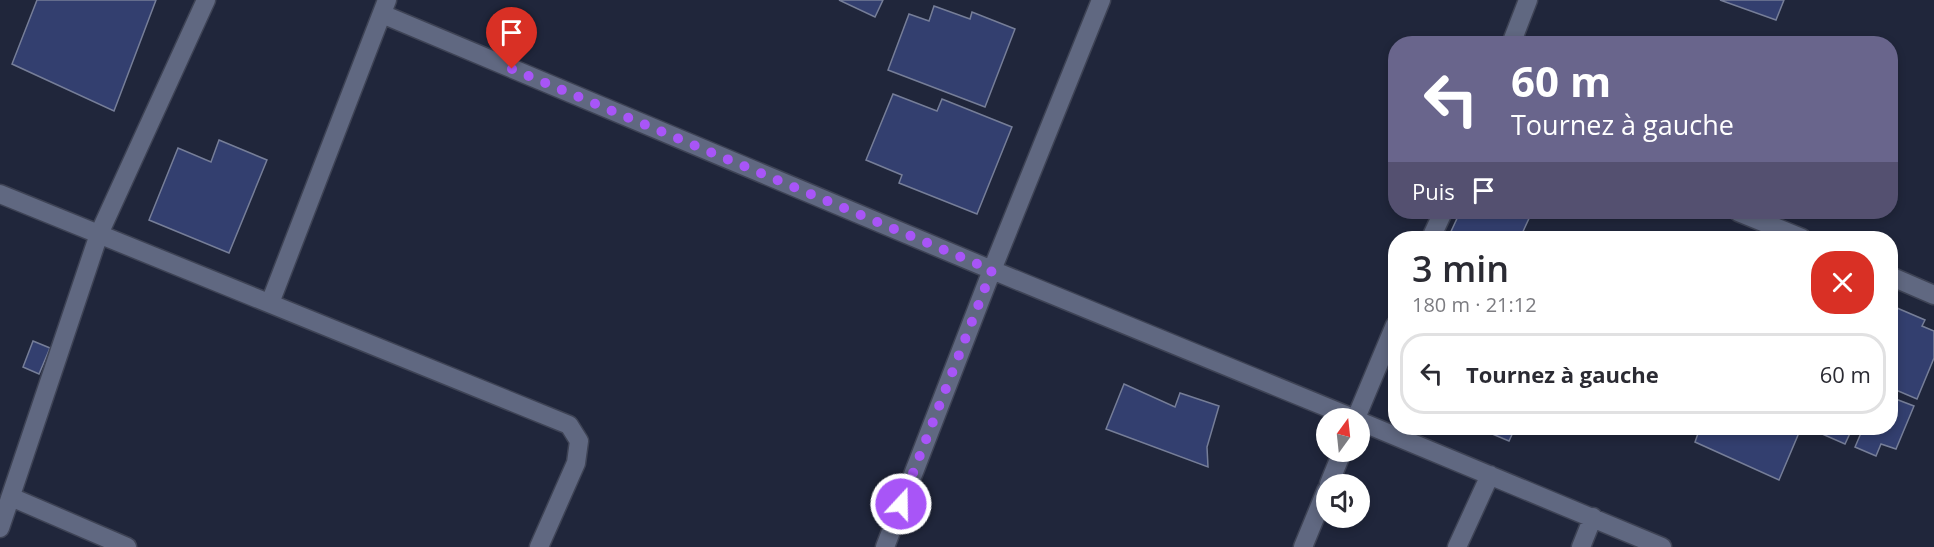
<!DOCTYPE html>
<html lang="fr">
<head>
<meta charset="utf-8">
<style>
	:root { --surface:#fff; --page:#f7f7f7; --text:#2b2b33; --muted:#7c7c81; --line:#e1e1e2 }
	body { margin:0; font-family:"Open Sans",sans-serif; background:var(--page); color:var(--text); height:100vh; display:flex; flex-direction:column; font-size:22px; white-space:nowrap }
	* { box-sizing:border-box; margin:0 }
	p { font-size:20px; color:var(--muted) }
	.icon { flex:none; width:33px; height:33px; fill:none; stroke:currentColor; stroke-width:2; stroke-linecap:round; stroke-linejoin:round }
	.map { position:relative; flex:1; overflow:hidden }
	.details { position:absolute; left:1388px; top:231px; width:510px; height:204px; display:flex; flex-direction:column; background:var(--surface); border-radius:24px; box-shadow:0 3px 9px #0003 }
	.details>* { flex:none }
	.hud { position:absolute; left:1388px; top:36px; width:510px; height:183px; border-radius:24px; box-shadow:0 3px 9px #0003; background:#69658c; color:#fff; overflow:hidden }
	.needle { width:39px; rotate:15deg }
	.buttons { position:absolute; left:1316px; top:408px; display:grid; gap:12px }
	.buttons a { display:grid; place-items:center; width:54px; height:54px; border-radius:50%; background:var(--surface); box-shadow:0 3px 9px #0003; font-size:30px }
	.pin { position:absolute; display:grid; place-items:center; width:51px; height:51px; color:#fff; margin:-62px -26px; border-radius:50% 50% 50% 0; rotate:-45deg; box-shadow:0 0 6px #0007 }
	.pin .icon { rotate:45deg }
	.me { position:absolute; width:66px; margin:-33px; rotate:21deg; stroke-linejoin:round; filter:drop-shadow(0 0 4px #0008) }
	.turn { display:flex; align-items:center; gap:21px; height:126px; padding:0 24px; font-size:27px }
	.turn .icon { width:78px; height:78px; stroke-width:2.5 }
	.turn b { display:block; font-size:42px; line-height:51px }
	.then { display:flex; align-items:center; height:57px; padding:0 24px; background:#0003; gap:12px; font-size:22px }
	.round { display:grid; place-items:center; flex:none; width:63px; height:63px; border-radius:24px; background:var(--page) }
	.headline { display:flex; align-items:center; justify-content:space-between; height:102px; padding:0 24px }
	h1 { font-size:36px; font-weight:600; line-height:45px }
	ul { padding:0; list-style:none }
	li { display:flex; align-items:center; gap:18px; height:81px; margin:0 12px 9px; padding:0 12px; border:3px solid var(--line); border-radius:24px }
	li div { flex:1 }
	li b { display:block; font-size:22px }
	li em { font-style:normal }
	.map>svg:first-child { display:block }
	.building { fill:#333f6f; stroke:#767e98; stroke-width:1.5 }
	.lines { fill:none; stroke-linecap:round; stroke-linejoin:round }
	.street-casing { stroke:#3e4355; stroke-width:21 }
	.street { stroke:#606881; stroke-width:18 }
	.route { stroke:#a855f7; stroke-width:10; stroke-dasharray:0 18 }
</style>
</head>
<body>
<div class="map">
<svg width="1934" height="547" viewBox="0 0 1934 547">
	<rect width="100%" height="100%" fill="#20263b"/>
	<path class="building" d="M37 0H156L114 111 12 64Z
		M839 0H883L875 17Z
		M1720 0H1784L1776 20Z
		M934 6 970 19 972 12 1015 29 985 107 888 70 909 14 929 21Z
		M893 94 937 111 942 99 1012 127 977 214 899 183 902 175 866 160Z
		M219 140 267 160 229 253 149 220 178 148 211 162Z
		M1460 212H1532L1520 238H1448Z
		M1890 305 1925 320 1922 326 1934 331V358L1917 399 1896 390 1893 398 1914 406 1896 449 1881 444 1876 456 1855 447 1861 433 1852 429 1845 444 1813 430 1815 428H1890Z
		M33 341 50 348 39 374 23 367Z
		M1124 384 1175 407 1180 393 1219 406 1207 447 1208 467 1106 429Z
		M1478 428H1515L1509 441Z
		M1700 428H1801L1779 480 1695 442Z"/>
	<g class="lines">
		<g class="street-casing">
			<path id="street" d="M382 14 992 270 1353 418
				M1511 44 1528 0
				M0 194 569 425 579 441 576 463 539 547
				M1738 212 1802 238
				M1431 238 1443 212
				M1890 276 1934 295
				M270 303 387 0
				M1356 418 1395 325
				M1359 421 1662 547
				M1329 484 1342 452
				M11 497 127 547
				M0 528 99 234 206 0
				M885 547 992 270 1101 0
				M1303 547 1326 491
				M1457 547 1490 475
				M1581 547 1593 517"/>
		</g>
		<use href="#street" class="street"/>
	</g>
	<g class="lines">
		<path class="route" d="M512 69 992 270 901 504"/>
	</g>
</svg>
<div class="buttons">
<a><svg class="needle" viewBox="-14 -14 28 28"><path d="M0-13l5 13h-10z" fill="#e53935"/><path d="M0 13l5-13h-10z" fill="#7c7c81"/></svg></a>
<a><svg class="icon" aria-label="sound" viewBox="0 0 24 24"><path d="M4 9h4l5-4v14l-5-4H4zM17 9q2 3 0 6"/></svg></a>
</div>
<div class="pin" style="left:512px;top:69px;background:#d93025"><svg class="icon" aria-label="arrive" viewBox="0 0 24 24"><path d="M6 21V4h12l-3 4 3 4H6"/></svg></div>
<svg class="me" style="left:901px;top:504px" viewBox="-20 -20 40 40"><circle r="17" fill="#a855f7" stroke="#fff" stroke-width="3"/><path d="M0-11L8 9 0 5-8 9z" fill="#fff"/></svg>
<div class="hud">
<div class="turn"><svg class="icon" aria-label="left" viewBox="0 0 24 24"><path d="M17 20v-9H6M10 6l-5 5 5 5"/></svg><div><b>60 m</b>Tournez à gauche</div></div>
<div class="then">Puis<svg class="icon" aria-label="arrive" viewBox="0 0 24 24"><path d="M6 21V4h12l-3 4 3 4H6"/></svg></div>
</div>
<section class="details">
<div class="headline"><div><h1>3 min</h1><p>180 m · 21:12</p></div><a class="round" style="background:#d93025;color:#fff"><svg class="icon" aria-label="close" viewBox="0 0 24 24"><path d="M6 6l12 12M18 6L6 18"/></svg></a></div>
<ul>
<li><svg class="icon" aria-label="left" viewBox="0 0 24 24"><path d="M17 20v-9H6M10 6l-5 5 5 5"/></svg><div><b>Tournez à gauche</b></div><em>60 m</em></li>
</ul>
</section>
</div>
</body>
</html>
